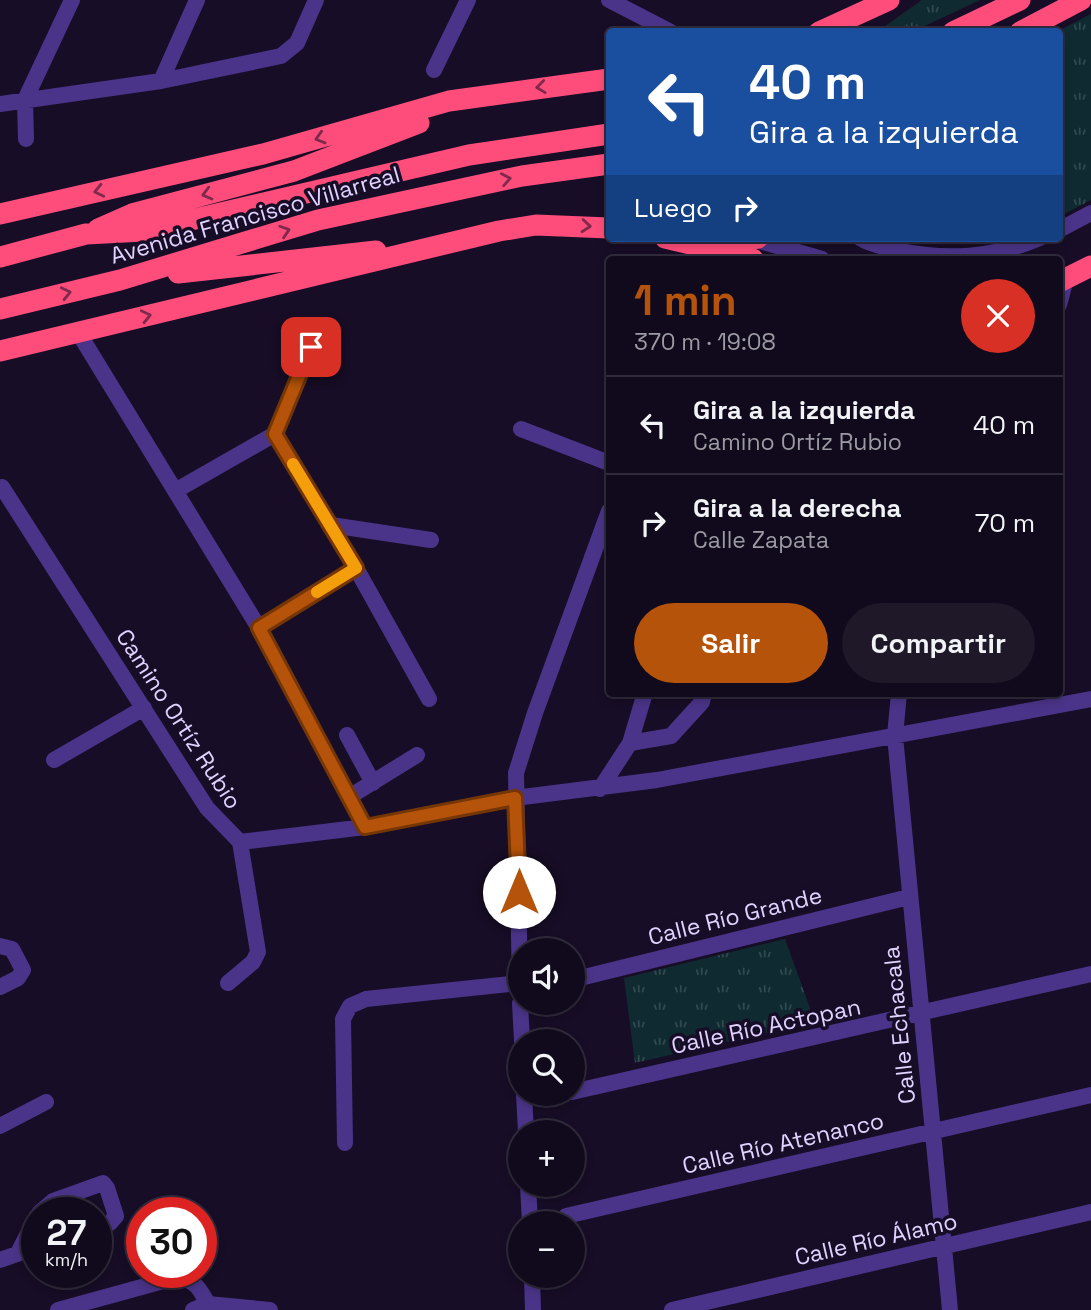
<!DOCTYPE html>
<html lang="es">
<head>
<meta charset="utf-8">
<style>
	:root { --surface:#110a1c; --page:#1e1829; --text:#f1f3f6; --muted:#9c9aa3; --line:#302b3b; --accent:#b45309 }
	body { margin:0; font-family:"Space Grotesk",sans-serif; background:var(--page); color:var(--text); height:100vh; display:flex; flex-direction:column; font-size:26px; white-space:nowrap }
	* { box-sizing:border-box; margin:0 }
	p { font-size:23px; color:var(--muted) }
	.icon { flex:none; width:38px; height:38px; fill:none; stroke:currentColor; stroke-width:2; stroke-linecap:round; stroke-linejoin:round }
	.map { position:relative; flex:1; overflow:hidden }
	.drawer { position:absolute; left:606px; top:256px; width:457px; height:441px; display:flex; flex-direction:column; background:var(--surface); border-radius:7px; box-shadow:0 4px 10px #0003,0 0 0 2px var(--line) }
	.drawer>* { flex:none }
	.banner { position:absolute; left:606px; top:28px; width:457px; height:214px; border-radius:7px; box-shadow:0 4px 10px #0003,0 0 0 2px var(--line); background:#1a4fa0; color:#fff; overflow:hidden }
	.tools { position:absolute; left:508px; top:938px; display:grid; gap:14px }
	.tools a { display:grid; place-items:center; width:77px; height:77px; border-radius:50%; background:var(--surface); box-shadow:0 4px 10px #0003,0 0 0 2px var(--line); font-size:35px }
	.speed { position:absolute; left:21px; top:1197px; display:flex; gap:14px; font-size:35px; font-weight:700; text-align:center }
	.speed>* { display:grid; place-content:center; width:91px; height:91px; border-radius:50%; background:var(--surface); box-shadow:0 4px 10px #0003,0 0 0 2px var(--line); line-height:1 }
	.speed small { font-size:18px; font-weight:400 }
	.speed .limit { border:10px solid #d22; background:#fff; color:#111 }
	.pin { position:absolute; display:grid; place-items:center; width:60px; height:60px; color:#fff; margin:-30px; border-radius:14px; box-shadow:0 4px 10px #0006 }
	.me { position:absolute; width:77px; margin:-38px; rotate:0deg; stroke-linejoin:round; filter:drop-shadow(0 0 5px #0008) }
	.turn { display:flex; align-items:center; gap:24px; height:147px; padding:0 28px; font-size:32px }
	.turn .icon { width:91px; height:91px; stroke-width:2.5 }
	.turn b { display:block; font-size:49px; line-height:60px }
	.then { display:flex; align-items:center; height:66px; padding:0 28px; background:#0003; gap:14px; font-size:26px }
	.round { display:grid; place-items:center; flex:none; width:74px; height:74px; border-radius:37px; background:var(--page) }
	.overview { display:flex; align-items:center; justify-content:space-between; height:119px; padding:0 28px }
	h1 { font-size:42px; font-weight:600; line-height:52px; color:var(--accent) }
	.button { display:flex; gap:14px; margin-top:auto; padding:14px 28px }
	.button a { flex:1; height:80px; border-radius:42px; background:var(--accent); color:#fff; font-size:28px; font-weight:600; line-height:80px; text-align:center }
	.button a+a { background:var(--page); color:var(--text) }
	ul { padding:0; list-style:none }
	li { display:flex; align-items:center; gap:21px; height:98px; padding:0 28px; border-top:2px solid var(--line) }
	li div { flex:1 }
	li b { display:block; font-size:26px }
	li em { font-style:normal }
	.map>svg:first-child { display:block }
	.park { fill:url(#park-tufts) }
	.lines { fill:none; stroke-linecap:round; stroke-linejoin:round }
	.minor { stroke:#4a3489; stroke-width:16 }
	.highway { stroke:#ff4d7b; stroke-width:21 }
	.oneway { stroke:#7f2a4c }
	.route-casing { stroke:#753606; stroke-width:18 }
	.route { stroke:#b45309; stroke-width:12 }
	.slow { stroke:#f59e0b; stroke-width:12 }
	.labels { text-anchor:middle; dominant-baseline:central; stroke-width:7; stroke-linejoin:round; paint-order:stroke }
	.street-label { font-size:23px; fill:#e1d2ff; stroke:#170d26 }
</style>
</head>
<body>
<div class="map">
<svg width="1091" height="1310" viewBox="0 0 1091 1310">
	<defs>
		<pattern id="park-tufts" width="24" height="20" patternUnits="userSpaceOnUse" patternTransform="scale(1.75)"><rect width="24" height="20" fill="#0f2b31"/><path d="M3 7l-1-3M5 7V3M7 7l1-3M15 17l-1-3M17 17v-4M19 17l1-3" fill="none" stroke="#324950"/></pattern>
	</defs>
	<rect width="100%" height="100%" fill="#170d26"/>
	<path class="park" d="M922 0H980L914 31H878Z
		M1091 14V200L1059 217 1058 31Z
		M785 939 815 1022 635 1063 624 978Z"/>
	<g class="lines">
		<path class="minor" d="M609 0 671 32
			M434 70 468 0
			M161 81 197 0
			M0 104 161 81 281 56 297 43 316 0
			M26 139 25 100 72 0
			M1059 230 1091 213
			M860 238C870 245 885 247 896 250 947 261 993 258 1040 238
			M753 239 822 259
			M1059 305 1066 279
			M320 325 275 434 356 568 429 699
			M78 332 259 628 365 827
			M521 429 609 463
			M2 487 207 808 240 842 365 827 515 798 657 780 1091 699
			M175 491 275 434
			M331 525 431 540
			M259 628 356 568
			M899 693 895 736 950 1310
			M347 735 373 783
			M630 743 671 736 702 702 704 693
			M54 760 144 708
			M600 789 630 743 645 693
			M349 797 417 755
			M0 946 12 949 23 970 18 978 0 987
			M572 980 909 897
			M228 983 253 962 258 952 240 842
			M520 990 516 773 535 713 609 511
			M520 1003 522 1041
			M572 1092 1091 974
			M524 1094 526 1132
			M552 1097 565 1094
			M0 1126 46 1102
			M345 1143 343 1019 350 1006 366 999 519 983
			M528 1185 530 1223
			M39 1213 53 1201 103 1183 107 1188 116 1216 110 1223 96 1227
			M566 1216 1091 1095
			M18 1253 37 1216
			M0 1260 37 1247
			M532 1276 533 1310
			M58 1310 178 1277C195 1280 200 1289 208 1304
			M193 1310 208 1304 270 1310
			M672 1310 1091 1212"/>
		<path class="highway" d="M819 32 889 0
			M953 32 1020 0
			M1020 32 1081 0
			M0 214 263 154 449 101 609 79
			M98 229 132 214 294 171 419 123
			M665 238 753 259
			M715 244 758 238
			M0 257 86 234 144 231 469 155 609 134
			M178 273 376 251
			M1059 282 1091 266
			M0 309 120 280 318 220 522 176 609 164
			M0 351 499 231 536 225 609 228"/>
	</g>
	<defs><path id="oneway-chevron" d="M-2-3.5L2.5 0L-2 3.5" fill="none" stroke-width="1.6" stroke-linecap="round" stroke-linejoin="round" transform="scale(1.75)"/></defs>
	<g class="oneway">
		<use href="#oneway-chevron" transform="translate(541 87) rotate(173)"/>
		<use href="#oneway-chevron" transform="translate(320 138) rotate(164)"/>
		<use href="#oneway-chevron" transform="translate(506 179) rotate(-11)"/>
		<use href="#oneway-chevron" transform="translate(99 191) rotate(167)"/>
		<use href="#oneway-chevron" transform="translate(207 194) rotate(165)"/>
		<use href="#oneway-chevron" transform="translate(586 226) rotate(5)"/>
		<use href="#oneway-chevron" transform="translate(285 231) rotate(-18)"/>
		<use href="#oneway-chevron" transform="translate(66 293) rotate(-13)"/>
		<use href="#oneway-chevron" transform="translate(146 316) rotate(-13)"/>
	</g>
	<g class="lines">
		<g class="route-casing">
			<path id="route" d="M311 347 275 434 356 568 259 628 365 827 515 798 519 892"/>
		</g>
		<use href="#route" class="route"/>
		<path class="slow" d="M293 464 356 568 317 592"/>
	</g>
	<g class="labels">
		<g class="street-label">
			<text transform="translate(255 215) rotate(-16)">Avenida Francisco Villarreal</text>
			<text transform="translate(179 719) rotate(57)">Camino Ortíz Rubio</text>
			<text transform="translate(735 916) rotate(-14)">Calle Río Grande</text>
			<text transform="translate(899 1025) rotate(-96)">Calle Echacala</text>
			<text transform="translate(766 1026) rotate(-12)">Calle Río Actopan</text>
			<text transform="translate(783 1143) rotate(-13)">Calle Río Atenanco</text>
			<text transform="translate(876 1239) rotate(-13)">Calle Río Álamo</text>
		</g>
	</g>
</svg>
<div class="tools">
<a><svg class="icon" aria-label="sound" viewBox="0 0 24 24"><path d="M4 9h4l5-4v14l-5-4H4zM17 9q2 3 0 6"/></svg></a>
<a><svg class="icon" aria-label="search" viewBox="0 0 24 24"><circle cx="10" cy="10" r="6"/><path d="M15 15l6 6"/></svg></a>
<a>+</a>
<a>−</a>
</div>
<div class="speed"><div>27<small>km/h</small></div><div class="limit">30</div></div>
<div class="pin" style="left:311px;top:347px;background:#d93025"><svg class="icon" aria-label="arrive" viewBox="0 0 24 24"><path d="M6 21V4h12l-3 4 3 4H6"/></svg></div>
<svg class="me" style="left:519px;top:892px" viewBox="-20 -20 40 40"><circle r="19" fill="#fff"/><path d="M0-13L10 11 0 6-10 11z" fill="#b45309"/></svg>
<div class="banner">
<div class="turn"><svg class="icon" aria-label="left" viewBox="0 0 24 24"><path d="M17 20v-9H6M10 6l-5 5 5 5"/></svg><div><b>40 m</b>Gira a la izquierda</div></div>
<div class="then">Luego<svg class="icon" aria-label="right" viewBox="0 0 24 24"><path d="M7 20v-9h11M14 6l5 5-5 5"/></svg></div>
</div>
<section class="drawer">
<div class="overview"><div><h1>1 min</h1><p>370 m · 19:08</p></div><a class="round" style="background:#d93025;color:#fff"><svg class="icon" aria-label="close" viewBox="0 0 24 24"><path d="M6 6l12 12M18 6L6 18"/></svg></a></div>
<ul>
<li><svg class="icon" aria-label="left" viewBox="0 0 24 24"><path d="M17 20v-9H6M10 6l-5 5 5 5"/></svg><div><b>Gira a la izquierda</b><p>Camino Ortíz Rubio</p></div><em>40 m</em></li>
<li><svg class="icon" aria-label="right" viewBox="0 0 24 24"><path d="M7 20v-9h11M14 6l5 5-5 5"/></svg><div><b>Gira a la derecha</b><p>Calle Zapata</p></div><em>70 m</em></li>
</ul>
<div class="button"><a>Salir</a><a>Compartir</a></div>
</section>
</div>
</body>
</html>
